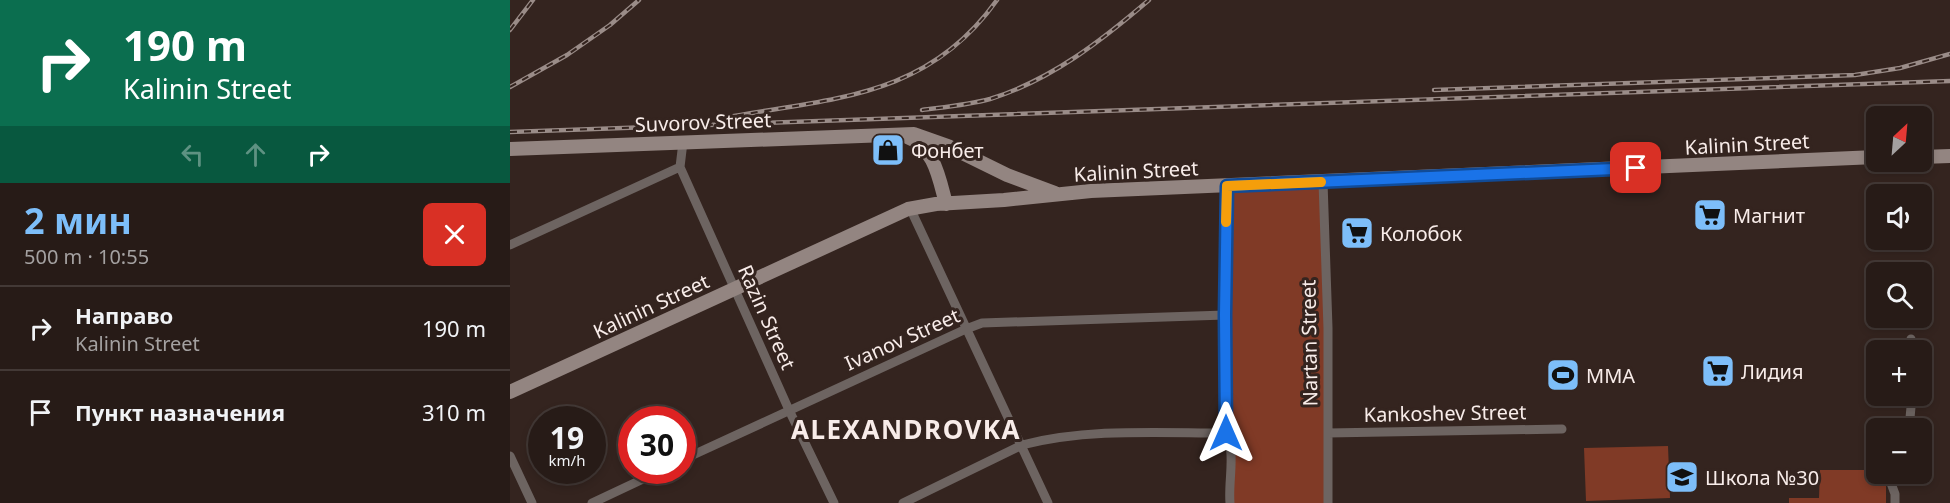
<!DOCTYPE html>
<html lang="ru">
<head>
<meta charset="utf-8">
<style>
	:root { --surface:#271b17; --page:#2f2420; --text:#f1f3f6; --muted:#a4a1a1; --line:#433936; --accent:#7dbef9 }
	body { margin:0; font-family:"Noto Sans",sans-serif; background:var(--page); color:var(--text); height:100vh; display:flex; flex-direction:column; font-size:22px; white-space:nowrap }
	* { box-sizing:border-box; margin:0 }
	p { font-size:20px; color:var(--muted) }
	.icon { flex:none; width:33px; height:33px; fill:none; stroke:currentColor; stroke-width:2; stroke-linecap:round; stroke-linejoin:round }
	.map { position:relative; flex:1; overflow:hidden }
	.details { display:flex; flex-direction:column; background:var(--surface); width:510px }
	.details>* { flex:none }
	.hud { background:#0b6e4f; color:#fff; overflow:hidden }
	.needle { width:39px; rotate:26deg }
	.fabs { position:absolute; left:1356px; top:106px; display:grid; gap:12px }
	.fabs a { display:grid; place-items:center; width:66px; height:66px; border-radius:9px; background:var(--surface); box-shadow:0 3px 9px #0003,0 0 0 2px var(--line); font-size:30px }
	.speed { position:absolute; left:18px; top:406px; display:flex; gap:12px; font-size:30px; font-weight:700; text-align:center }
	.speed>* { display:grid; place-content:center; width:78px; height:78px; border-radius:50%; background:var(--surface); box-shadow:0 3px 9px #0003,0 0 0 2px var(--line); line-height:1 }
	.speed small { font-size:15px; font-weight:400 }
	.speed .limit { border:9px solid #d22; background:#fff; color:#111 }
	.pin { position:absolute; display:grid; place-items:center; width:51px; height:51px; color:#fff; margin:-26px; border-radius:12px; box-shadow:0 3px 9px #0006 }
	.me { position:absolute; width:66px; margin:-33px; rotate:0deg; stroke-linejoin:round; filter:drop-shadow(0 0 4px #0008) }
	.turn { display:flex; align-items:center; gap:21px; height:126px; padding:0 24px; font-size:27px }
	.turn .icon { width:78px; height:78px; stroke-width:2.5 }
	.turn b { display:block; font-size:42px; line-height:51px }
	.lanes { display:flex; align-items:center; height:57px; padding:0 24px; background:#0003; justify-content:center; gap:30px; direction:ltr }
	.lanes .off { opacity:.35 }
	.round { display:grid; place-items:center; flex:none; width:63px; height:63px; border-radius:9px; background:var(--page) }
	.overview { display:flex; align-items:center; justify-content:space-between; height:102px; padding:0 24px }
	h1 { font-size:36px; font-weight:700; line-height:45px; color:var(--accent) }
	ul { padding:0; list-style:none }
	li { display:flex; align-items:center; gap:18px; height:84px; padding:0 24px; border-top:2px solid var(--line) }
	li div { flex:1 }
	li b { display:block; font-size:22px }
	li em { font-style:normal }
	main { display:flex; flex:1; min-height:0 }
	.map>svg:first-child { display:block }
	.green { fill:#803a26 }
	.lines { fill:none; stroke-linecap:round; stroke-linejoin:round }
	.street { stroke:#6d6461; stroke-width:9 }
	.secondary { stroke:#938581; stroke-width:14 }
	.rail-casing { stroke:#9a8c88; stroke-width:4.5 }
	.rail { stroke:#34241f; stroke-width:2; stroke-dasharray:7; stroke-linecap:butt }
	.route-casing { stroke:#114b97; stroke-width:15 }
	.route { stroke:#1a73e8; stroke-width:10 }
	.slow { stroke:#f59e0b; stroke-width:10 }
	.labels { text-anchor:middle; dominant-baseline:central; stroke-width:6; stroke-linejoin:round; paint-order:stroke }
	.street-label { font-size:20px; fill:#f8ece9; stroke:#34241f }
	.poi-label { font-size:20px; fill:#f8ece9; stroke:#34241f; text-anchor:start }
	.district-label { font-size:26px; font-weight:bold; letter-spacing:1.5px; fill:#f8ece9; stroke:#34241f }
</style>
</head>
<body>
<main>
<section class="details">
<div class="hud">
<div class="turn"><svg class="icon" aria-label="right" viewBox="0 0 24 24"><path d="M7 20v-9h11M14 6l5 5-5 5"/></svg><div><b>190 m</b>Kalinin Street</div></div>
<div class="lanes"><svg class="icon off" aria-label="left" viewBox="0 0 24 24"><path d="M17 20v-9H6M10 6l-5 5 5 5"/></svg><svg class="icon off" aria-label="ahead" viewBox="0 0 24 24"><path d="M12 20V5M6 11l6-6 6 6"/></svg><svg class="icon" aria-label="right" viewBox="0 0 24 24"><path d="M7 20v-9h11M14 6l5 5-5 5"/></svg></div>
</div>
<div class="overview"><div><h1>2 мин</h1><p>500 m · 10:55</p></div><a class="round" style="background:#d93025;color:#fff"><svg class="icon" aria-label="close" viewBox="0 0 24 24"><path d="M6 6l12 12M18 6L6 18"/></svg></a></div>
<ul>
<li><svg class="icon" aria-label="right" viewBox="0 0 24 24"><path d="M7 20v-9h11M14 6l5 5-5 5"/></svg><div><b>Направо</b><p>Kalinin Street</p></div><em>190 m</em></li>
<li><svg class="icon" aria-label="arrive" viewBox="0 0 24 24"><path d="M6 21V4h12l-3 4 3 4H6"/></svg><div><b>Пункт назначения</b></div><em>310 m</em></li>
</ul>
</section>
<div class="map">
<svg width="1440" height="503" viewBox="0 0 1440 503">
	<rect width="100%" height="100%" fill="#34241f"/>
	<path class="green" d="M813 182 818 503H720L717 185Z
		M1158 446 1160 498 1076 501 1074 448Z
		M1310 470H1366V474H1371L1376 482V503H1279V498H1309Z"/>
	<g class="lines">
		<path class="street" d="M173 142 170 167 279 410 324 503
			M813 182 818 328V503
			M717 185 715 315 716 433C726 453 718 481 720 503
			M400 208 538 503
			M0 245 170 167
			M1401 339V351
			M1399 429 1402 396
			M818 433 1052 429
			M0 456 22 503
			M172 460 456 329 472 323 715 315
			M1378 474 1388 480 1396 479 1401 474
			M1378 475 1385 494V503
			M82 503 150 471
			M393 503 512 445C578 428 649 433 716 433"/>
		<path class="secondary" d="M395 136C425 147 429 178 436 204
			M0 149 404 134 438 146 497 175 545 193
			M1412 157 1440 156
			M0 392 398 209 426 204 494 200 581 191 1366 157"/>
		<g class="rail-casing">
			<path id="rail" d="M0 30 23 0
				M0 87 57 55 100 25 129 0
				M924 90 1345 75 1390 68 1440 54
				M412 110C435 107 458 105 480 99 541 80 591 41 639 0
				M213 118C321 98 417 99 487 0
				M0 132 1440 81"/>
		</g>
		<use href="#rail" class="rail"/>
	</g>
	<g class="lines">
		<g class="route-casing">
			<path id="route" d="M716 433 715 315 717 186 1126 168"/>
		</g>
		<use href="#route" class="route"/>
		<path class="slow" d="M716 222 717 186 811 182"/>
	</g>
	<defs>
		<g id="shop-square" transform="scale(1.725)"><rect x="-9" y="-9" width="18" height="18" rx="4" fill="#7dbef9" stroke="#34241f"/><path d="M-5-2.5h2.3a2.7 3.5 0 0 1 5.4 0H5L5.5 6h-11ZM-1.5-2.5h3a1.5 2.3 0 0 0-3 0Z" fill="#111"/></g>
		<g id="supermarket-square" transform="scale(1.725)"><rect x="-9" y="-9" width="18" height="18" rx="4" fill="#7dbef9" stroke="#34241f"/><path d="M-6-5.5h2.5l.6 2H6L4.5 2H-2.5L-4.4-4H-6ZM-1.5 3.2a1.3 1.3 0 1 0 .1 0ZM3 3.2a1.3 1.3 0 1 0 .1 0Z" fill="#111"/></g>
		<g id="stadium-square" transform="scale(1.725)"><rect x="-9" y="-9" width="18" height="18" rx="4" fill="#7dbef9" stroke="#34241f"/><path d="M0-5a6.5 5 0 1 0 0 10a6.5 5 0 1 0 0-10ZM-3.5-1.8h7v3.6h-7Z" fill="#111"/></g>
		<g id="school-square" transform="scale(1.725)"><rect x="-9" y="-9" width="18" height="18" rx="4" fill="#7dbef9" stroke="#34241f"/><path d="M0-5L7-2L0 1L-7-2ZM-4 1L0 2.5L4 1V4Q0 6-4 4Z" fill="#111"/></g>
	</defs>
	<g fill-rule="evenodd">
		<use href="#shop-square" x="378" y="150"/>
		<use href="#supermarket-square" x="1200" y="215"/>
		<use href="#supermarket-square" x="847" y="233"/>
		<use href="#supermarket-square" x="1208" y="371"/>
		<use href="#stadium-square" x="1053" y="375"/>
		<use href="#school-square" x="1172" y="477"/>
	</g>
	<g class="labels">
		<g class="street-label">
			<text transform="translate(193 122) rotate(-2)">Suvorov Street</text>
			<text transform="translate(1237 144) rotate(-3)">Kalinin Street</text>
			<text transform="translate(626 171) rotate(-3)">Kalinin Street</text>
			<text transform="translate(141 306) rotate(-25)">Kalinin Street</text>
			<text transform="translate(257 317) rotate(66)">Razin Street</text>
			<text transform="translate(392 339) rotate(-24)">Ivanov Street</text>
			<text transform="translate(799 343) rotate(-91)">Nartan Street</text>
			<text transform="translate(935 413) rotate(-1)">Kankoshev Street</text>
		</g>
		<g class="poi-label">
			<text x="401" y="150">Фонбет</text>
			<text x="1223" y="215">Магнит</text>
			<text x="870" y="233">Колобок</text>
			<text x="1231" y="371">Лидия</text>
			<text x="1076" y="375">MMA</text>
			<text x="1195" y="477">Школа №30</text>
		</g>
		<g class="district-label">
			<text x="396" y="429">ALEXANDROVKA</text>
		</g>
	</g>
</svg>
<div class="fabs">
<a><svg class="needle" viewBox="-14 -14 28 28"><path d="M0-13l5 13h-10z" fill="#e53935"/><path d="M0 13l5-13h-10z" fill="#a4a1a1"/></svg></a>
<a><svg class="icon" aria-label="sound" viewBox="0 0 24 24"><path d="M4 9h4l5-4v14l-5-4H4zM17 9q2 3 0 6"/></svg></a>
<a><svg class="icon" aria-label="search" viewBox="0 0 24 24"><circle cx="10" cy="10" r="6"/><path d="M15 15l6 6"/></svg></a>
<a>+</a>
<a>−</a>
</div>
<div class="speed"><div>19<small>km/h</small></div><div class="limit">30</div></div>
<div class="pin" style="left:1126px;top:168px;background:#d93025"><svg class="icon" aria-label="arrive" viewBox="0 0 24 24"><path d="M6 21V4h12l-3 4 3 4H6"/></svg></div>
<svg class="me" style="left:716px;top:433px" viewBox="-20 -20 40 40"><path d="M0-17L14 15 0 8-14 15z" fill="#1a73e8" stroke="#fff" stroke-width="4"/></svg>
</div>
</main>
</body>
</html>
